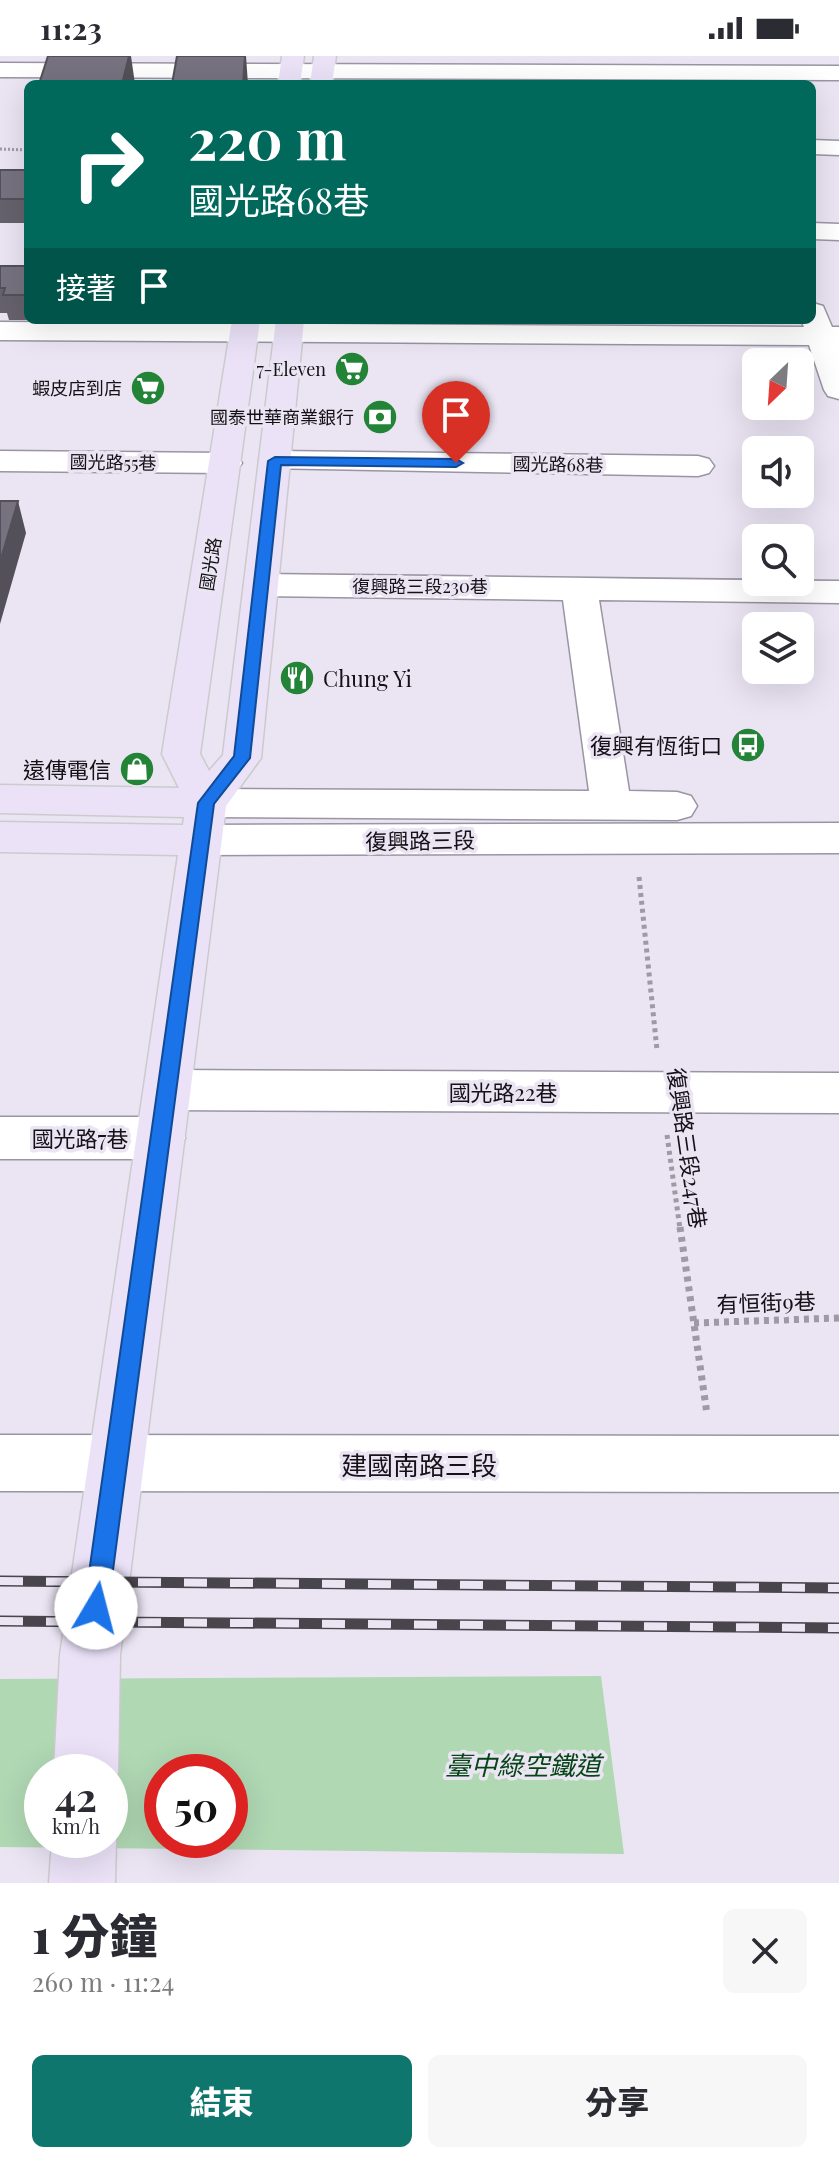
<!DOCTYPE html>
<html lang="zh-TW">
<head>
<meta charset="utf-8">
<style>
	:root { --surface:#fff; --page:#f7f7f7; --text:#2b2b33; --muted:#7c7c81; --accent:#0f766e }
	body { margin:0; font-family:"Playfair Display","Noto Sans TC",serif; background:var(--page); color:var(--text); height:100vh; display:flex; flex-direction:column; font-size:30px; white-space:nowrap }
	* { box-sizing:border-box; margin:0 }
	p { font-size:26px; color:var(--muted) }
	.icon { flex:none; width:44px; height:44px; fill:none; stroke:currentColor; stroke-width:2; stroke-linecap:round; stroke-linejoin:round }
	.map { position:relative; height:1827px; overflow:hidden }
	.drawer { display:flex; flex-direction:column; background:var(--surface); flex:1 }
	.drawer>* { flex:none }
	.guide { position:absolute; left:24px; top:24px; width:792px; height:244px; border-radius:12px; box-shadow:0 8px 32px #0002; background:#00695c; color:#fff; overflow:hidden }
	.needle { width:52px; rotate:205deg }
	.buttons { position:absolute; left:742px; top:292px; display:grid; gap:16px }
	.buttons a { display:grid; place-items:center; width:72px; height:72px; border-radius:12px; background:var(--surface); box-shadow:0 8px 32px #0002; font-size:40px }
	.speed { position:absolute; left:24px; top:1698px; display:flex; gap:16px; font-size:40px; font-weight:700; text-align:center }
	.speed>* { display:grid; place-content:center; width:104px; height:104px; border-radius:50%; background:var(--surface); box-shadow:0 8px 32px #0002; line-height:1 }
	.speed small { font-size:20px; font-weight:400 }
	.speed .limit { border:12px solid #d22; background:#fff; color:#111 }
	.pin { position:absolute; display:grid; place-items:center; width:68px; height:68px; color:#fff; margin:-82px -34px; border-radius:50% 50% 50% 0; rotate:-45deg; box-shadow:0 0 8px #0007 }
	.pin .icon { rotate:45deg }
	.me { position:absolute; width:88px; margin:-44px; rotate:8deg; stroke-linejoin:round; filter:drop-shadow(0 0 6px #0008) }
	.turn { display:flex; align-items:center; gap:28px; height:168px; padding:0 32px; font-size:36px }
	.turn .icon { width:104px; height:104px; stroke-width:2.5 }
	.turn b { display:block; font-size:56px; line-height:68px }
	.then { display:flex; align-items:center; height:76px; padding:0 32px; background:#0003; gap:16px; font-size:30px }
	.round { display:grid; place-items:center; flex:none; width:84px; height:84px; border-radius:12px; background:var(--page) }
	.head { display:flex; align-items:center; justify-content:space-between; height:136px; padding:0 32px }
	h1 { font-size:48px; font-weight:800; line-height:60px }
	.primary-button { display:flex; gap:16px; margin-top:auto; padding:16px 32px }
	.primary-button a { flex:1; height:92px; border-radius:12px; background:var(--accent); color:#fff; font-size:32px; font-weight:800; line-height:92px; text-align:center }
	.primary-button a+a { background:var(--page); color:var(--text) }
	.status { display:flex; justify-content:space-between; align-items:center; height:56px; padding:0 40px; background:var(--surface); direction:ltr }
	.status svg { height:22px; fill:currentColor }
	.map>svg:first-child { display:block }
	.green { fill:#b0d8b3; fill-rule:evenodd }
	.lines { fill:none; stroke-linecap:round; stroke-linejoin:round }
	.minor-casing { stroke:#9a95a2; stroke-width:3 }
	.major-casing { stroke:#cbcbcc; stroke-width:3 }
	.path-far2 { stroke:#9e99a5; stroke-width:3; stroke-dasharray:2 2; stroke-linecap:butt }
	.path-far1 { stroke:#9e99a5; stroke-width:5; stroke-dasharray:4 4; stroke-linecap:butt }
	.path { stroke:#9e99a5; stroke-width:7; stroke-dasharray:5 5; stroke-linecap:butt }
	.minor { fill:#fff; fill-rule:evenodd }
	.major { fill:#ebe2f8; fill-rule:evenodd }
	.rail-casing { stroke:#48454c; stroke-width:11 }
	.rail { stroke:#eae4f3; stroke-width:8; stroke-dasharray:23; stroke-linecap:butt }
	.wall { fill:#66626d }
	.shaded-wall { fill:#535059 }
	.building { fill:#77727f; stroke:#535059; stroke-width:2 }
	.route { fill:#1a73e8; stroke:#114b97; stroke-width:2 }
	.labels { text-anchor:middle; dominant-baseline:central; stroke-width:7; stroke-linejoin:round; paint-order:stroke }
	.far-poi-label { font-size:18px; fill:#141217; stroke:#eae4f3; text-anchor:end }
	.far-street-label { font-size:18px; fill:#141217; stroke:#eae4f3 }
	.poi-label { font-size:22px; fill:#141217; stroke:#eae4f3; text-anchor:end }
	.street-label { font-size:22px; fill:#141217; stroke:#eae4f3 }
	.near-street-label { font-size:26px; fill:#141217; stroke:#eae4f3 }
	.near-park-label { font-size:26px; font-style:italic; fill:#064516; stroke:#eae4f3 }
</style>
</head>
<body>
<div class="status"><b>11:23</b><svg viewBox="0 0 49 12"><path d="M0 12V9h3v3zM5 12V6h3v6zM10 12V3h3v9zM15 12V0h3v12zM26 1h20v11H26zM47 4h2v5h-2z"/></svg></div>
<div class="map">
<svg width="839" height="1827" viewBox="0 0 839 1827">
	<rect width="100%" height="100%" fill="#eae4f3"/>
	<path class="green" d="M601 1620 624 1798 0 1791V1623ZM42 1716H110V1784H42ZM162 1716H230V1784H162Z"/>
	<g class="lines">
		<g class="minor-casing">
			<path id="minor" d="M0 7 839 10V24L0 21Z
				M812 84 839 85V99L812 98Z
				M812 167 839 168V184L812 183Z
				M813 247 823 250 832 271H839V343L828 340 824 334 809 289 0 284V266L804 271 801 264H812Z
				M0 395 226 397 237 400 242 407 237 414 226 417 0 415Z
				M275 395 698 400 709 403 714 410 709 417 698 420 264 412 259 405 264 398Z
				M261 518C454 520 651 523 839 525V547L599 544 629 735 677 736 691 740 697 750 691 760 677 764 206 761 192 757 186 747 192 737 206 733 589 735 563 544 261 540 249 537 244 529 249 521Z
				M839 767V797L202 799 188 795 182 784 188 773 202 769Z
				M167 1014 839 1017V1057L167 1054 150 1048 144 1034 150 1020Z
				M0 1061H161L178 1067 185 1082 178 1097 161 1103H0Z
				M0 1379 839 1380V1436L0 1435Z"/>
		</g>
		<g class="major-casing">
			<path id="major" d="M282 0H304L300 28H278Z
				M314 0H336L332 28H310Z
				M232 264H260L200 698 209 715 223 699 276 264H304L261 702 226 750 120 1599 118 1716 110 1734V1716H54L60 1599 178 799 0 796V766L183 769 184 761 0 757V729L179 732 162 698Z
				M110 1769 116 1784 115 1827H49L52 1784H110Z"/>
		</g>
		<path class="path-far2" d="M0 93 28 94"/>
		<path class="path-far1" d="M639 821 657 994
			M667 1079 680 1173"/>
		<path class="path" d="M680 1171 707 1358
			M694 1267 839 1262"/>
		<use href="#minor" class="minor"/>
		<use href="#major" class="major"/>
		<g class="rail-casing">
			<path id="rail" d="M0 1525 839 1532
				M0 1565 839 1572"/>
		</g>
		<use href="#rail" class="rail"/>
	</g>
	<path class="wall" d="M0 114H28V167H0Z
		M0 210H28V264H85H9L7 257H0Z"/>
	<path class="shaded-wall" d="M129 0H131L135 28H122Z
		M245 0H246L248 28H243Z
		M18 445 26 477 0 568V506Z"/>
	<path class="building" d="M48 0H129L122 28H39Z
		M177 0H245L243 28H172Z
		M0 114H28V143H0Z
		M0 210H28V239H3L5 232H0Z
		M0 445H18L0 506Z"/>
	<path class="route" d="M275 401 456 403 463 407 456 411 281 409 250 702 214 748 108 1552 105 1561 96 1565 88 1561 84 1552 198 747 234 700 268 405Z"/>
	<defs>
		<g id="supermarket-disc" transform="scale(1.8)"><circle r="9.5" fill="#238437" stroke="#eae4f3"/><path d="M-6-5.5h2.5l.6 2H6L4.5 2H-2.5L-4.4-4H-6ZM-1.5 3.2a1.3 1.3 0 1 0 .1 0ZM3 3.2a1.3 1.3 0 1 0 .1 0Z" fill="#fff"/></g>
		<g id="bank-disc" transform="scale(1.8)"><circle r="9.5" fill="#238437" stroke="#eae4f3"/><path d="M-6-4H6V4H-6ZM0-2.3a2.3 2.3 0 1 0 0 4.6a2.3 2.3 0 1 0 0-4.6Z" fill="#fff"/></g>
		<g id="restaurant-disc" transform="scale(1.8)"><circle r="9.5" fill="#238437" stroke="#eae4f3"/><path d="M-5-6h1v4h1v-4h1v4h1v-4h1v5L-1.5 .5V6h-2V.5L-5-1ZM5-6V6H3V1.5H1.5Q1.5-4 5-6Z" fill="#fff"/></g>
		<g id="bus-disc" transform="scale(1.8)"><circle r="9.5" fill="#238437" stroke="#eae4f3"/><path d="M-5-6H5V4H4V6H2V4H-2V6H-4V4H-5ZM-3.5-4V0h7V-4ZM-3.5 1.2v1.5H-2V1.2ZM2 1.2v1.5H3.5V1.2Z" fill="#fff"/></g>
		<g id="shop-disc" transform="scale(1.8)"><circle r="9.5" fill="#238437" stroke="#eae4f3"/><path d="M-5-2.5h2.3a2.7 3.5 0 0 1 5.4 0H5L5.5 6h-11ZM-1.5-2.5h3a1.5 2.3 0 0 0-3 0Z" fill="#fff"/></g>
	</defs>
	<g fill-rule="evenodd">
		<use href="#supermarket-disc" x="352" y="313"/>
		<use href="#supermarket-disc" x="148" y="332"/>
		<use href="#bank-disc" x="380" y="361"/>
		<use href="#restaurant-disc" x="297" y="622"/>
		<use href="#bus-disc" x="748" y="689"/>
		<use href="#shop-disc" x="137" y="713"/>
	</g>
	<g class="labels">
		<g class="far-poi-label">
			<text x="326" y="313">7-Eleven</text>
			<text x="122" y="332">蝦皮店到店</text>
			<text x="354" y="361">國泰世華商業銀行</text>
		</g>
		<g class="far-street-label">
			<text transform="translate(113 406) rotate(1)">國光路55巷</text>
			<text transform="translate(558 408) rotate(1)">國光路68巷</text>
			<text transform="translate(210 508) rotate(-81)">國光路</text>
			<text x="420" y="530">復興路三段230巷</text>
		</g>
		<g class="poi-label">
			<text x="323" y="622" text-anchor="start">Chung Yi</text>
			<text x="722" y="689">復興有恆街口</text>
			<text x="111" y="713">遠傳電信</text>
		</g>
		<g class="street-label">
			<text transform="translate(420 784) rotate(-1)">復興路三段</text>
			<text x="503" y="1036">國光路22巷</text>
			<text x="80" y="1082">國光路7巷</text>
			<text transform="translate(688 1092) rotate(82)">復興路三段247巷</text>
			<text transform="translate(766 1246) rotate(-2)">有恒街9巷</text>
		</g>
		<g class="near-street-label">
			<text x="419" y="1408">建國南路三段</text>
		</g>
		<g class="near-park-label">
			<text x="523" y="1708">臺中綠空鐵道</text>
		</g>
	</g>
</svg>
<div class="buttons">
<a><svg class="needle" viewBox="-14 -14 28 28"><path d="M0-13l5 13h-10z" fill="#e53935"/><path d="M0 13l5-13h-10z" fill="#7c7c81"/></svg></a>
<a><svg class="icon" aria-label="sound" viewBox="0 0 24 24"><path d="M4 9h4l5-4v14l-5-4H4zM17 9q2 3 0 6"/></svg></a>
<a><svg class="icon" aria-label="search" viewBox="0 0 24 24"><circle cx="10" cy="10" r="6"/><path d="M15 15l6 6"/></svg></a>
<a><svg class="icon" aria-label="layers" viewBox="0 0 24 24"><path d="M12 4l9 5-9 5-9-5zM3 14l9 5 9-5"/></svg></a>
</div>
<div class="speed"><div>42<small>km/h</small></div><div class="limit">50</div></div>
<div class="pin" style="left:456px;top:407px;background:#d93025"><svg class="icon" aria-label="arrive" viewBox="0 0 24 24"><path d="M6 21V4h12l-3 4 3 4H6"/></svg></div>
<svg class="me" style="left:96px;top:1552px" viewBox="-20 -20 40 40"><circle r="19" fill="#fff"/><path d="M0-13L10 11 0 6-10 11z" fill="#1a73e8"/></svg>
<div class="guide">
<div class="turn"><svg class="icon" aria-label="right" viewBox="0 0 24 24"><path d="M7 20v-9h11M14 6l5 5-5 5"/></svg><div><b>220 m</b>國光路68巷</div></div>
<div class="then">接著<svg class="icon" aria-label="arrive" viewBox="0 0 24 24"><path d="M6 21V4h12l-3 4 3 4H6"/></svg></div>
</div>
</div>
<section class="drawer">
<div class="head"><div><h1>1 分鐘</h1><p>260 m · 11:24</p></div><a class="round"><svg class="icon" aria-label="close" viewBox="0 0 24 24"><path d="M6 6l12 12M18 6L6 18"/></svg></a></div>
<div class="primary-button"><a>結束</a><a>分享</a></div>
</section>
</body>
</html>
